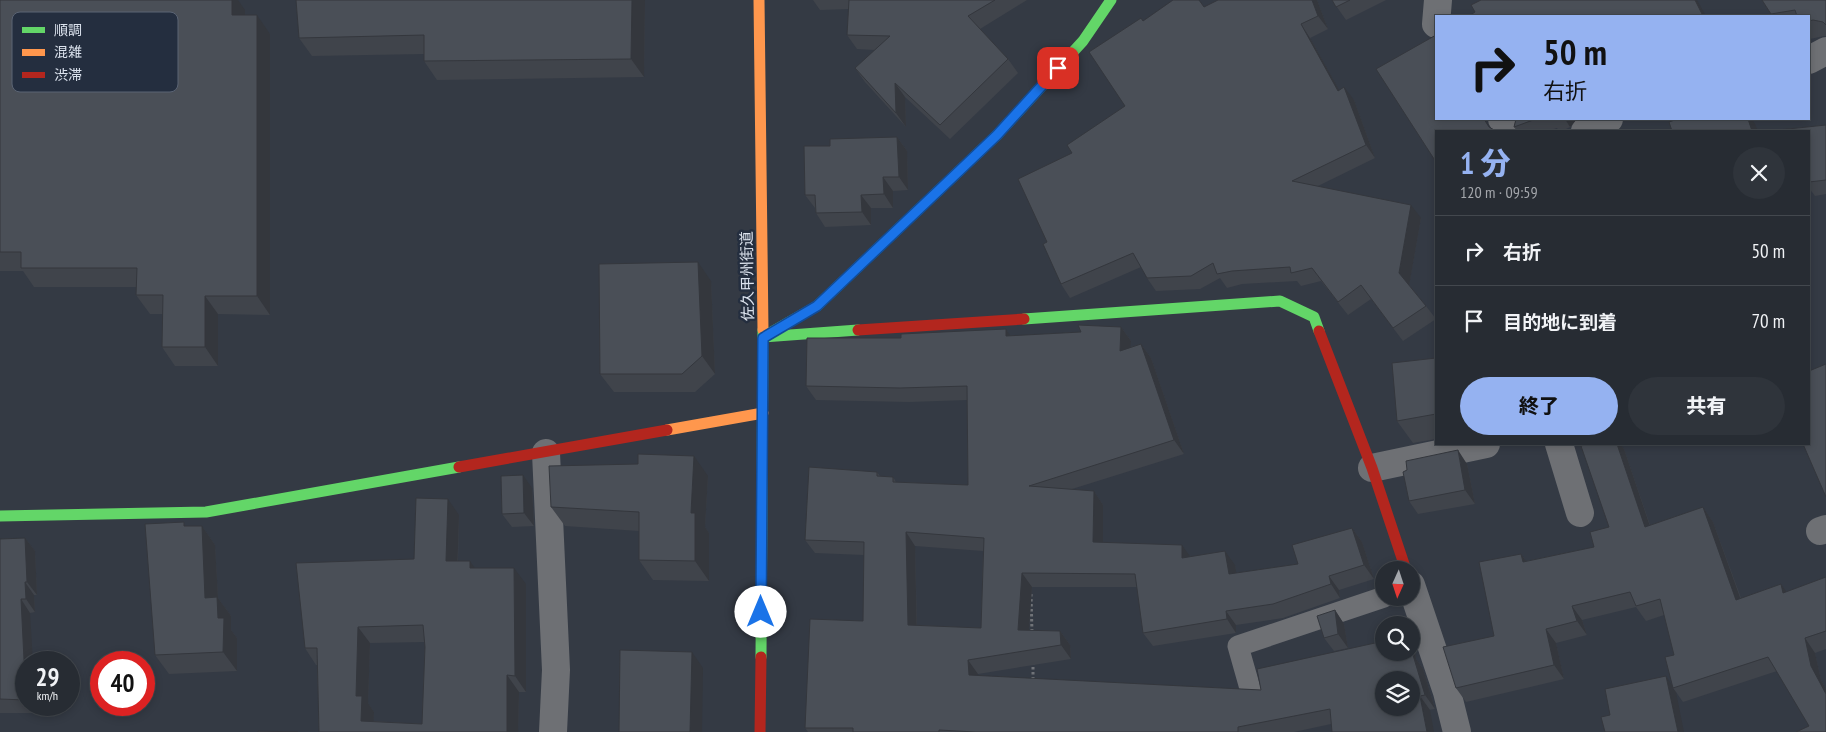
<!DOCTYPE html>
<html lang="ja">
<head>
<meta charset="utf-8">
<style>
	:root { --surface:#272c33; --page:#2f343b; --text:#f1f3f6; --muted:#a4a7ac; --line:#43484e; --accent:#95b2f1 }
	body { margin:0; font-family:"PT Sans Narrow","Noto Sans JP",sans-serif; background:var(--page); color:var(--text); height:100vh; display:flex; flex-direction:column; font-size:19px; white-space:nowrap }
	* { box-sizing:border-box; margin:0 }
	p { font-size:16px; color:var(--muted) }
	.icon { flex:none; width:28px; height:28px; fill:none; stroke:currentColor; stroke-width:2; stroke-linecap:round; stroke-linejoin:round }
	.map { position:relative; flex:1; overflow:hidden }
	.side { position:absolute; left:1435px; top:130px; width:375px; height:315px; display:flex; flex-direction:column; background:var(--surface); border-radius:0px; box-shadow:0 2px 8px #0003,0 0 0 1px var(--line) }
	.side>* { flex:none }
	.guide { position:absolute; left:1435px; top:15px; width:375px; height:105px; border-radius:0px; box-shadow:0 2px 8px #0003,0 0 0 1px var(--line); background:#95b2f1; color:#111; overflow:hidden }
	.needle { width:32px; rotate:183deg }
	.controls { position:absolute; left:1375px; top:561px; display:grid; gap:10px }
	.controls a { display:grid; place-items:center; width:45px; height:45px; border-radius:50%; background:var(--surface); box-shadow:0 2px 8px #0003,0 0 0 1px var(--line); font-size:25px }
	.speed { position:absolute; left:15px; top:651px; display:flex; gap:10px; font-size:25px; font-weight:700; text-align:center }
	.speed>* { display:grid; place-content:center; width:65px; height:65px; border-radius:50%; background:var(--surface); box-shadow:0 2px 8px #0003,0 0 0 1px var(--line); line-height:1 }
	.speed small { font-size:12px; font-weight:400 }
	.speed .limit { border:8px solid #d22; background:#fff; color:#111 }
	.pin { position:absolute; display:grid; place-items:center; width:42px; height:42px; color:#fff; margin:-21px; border-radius:10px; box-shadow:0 2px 8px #0006 }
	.me { position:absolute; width:55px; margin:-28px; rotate:0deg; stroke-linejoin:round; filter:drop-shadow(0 0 4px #0008) }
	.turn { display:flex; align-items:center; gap:18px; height:105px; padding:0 25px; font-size:22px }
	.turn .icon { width:65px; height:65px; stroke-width:2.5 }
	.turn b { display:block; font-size:35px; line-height:42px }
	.round { display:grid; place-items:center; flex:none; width:52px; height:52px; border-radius:26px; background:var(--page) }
	.summary { display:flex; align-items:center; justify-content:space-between; height:85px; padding:0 25px }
	h1 { font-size:30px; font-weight:800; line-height:38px; color:var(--accent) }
	.cta { display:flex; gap:10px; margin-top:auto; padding:10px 25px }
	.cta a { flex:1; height:58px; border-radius:30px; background:var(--accent); color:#111; font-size:20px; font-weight:800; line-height:58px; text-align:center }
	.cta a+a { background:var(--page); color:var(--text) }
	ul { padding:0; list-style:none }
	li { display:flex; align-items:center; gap:15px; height:70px; padding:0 25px; border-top:1px solid var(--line) }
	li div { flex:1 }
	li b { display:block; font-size:19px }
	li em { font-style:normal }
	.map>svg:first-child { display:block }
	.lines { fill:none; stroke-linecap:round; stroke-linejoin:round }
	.path { stroke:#707378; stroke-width:3; stroke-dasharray:2.5 2.5; stroke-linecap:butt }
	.lane { stroke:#6e7074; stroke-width:21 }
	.street { stroke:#6e7074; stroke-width:28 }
	.fast { stroke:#63d668; stroke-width:11 }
	.slow { stroke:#ff974d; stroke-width:11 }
	.jam { stroke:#b3261e; stroke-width:11 }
	.wall { fill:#40444b; fill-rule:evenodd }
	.shaded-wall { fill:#34373d }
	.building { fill:#4a4f57; stroke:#34373d; fill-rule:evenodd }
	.route-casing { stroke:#114b97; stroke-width:12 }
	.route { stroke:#1a73e8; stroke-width:9 }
	.labels { text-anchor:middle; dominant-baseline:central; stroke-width:5; stroke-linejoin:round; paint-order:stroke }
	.street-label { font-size:15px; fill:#dce3ee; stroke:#242e3f }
	.key { fill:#242e3f; stroke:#5b6474; stroke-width:1 }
	.key-label { font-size:14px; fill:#dce3ee }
</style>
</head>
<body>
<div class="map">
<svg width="1826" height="732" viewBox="0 0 1826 732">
	<rect width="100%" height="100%" fill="#343a44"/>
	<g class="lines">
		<path class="path" d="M1031 594 1032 633
			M1033 662V683"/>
		<path class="lane" d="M1251 692 1238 646 1384 597"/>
		<path class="street" d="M1436 24 1438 0
			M1809 60 1826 51
			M1502 119 1511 131
			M1585 131 1609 119
			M1559 444 1580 513
			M546 453 556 670 553 732
			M1372 468 1486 444
			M1820 531 1826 529
			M1411 585 1447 692 1457 732"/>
		<path class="fast" d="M1024 319 1280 301 1314 317 1319 331
			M858 330 763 337 817 306 997 135 1083 41 1111 0
			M0 516 206 512 459 467
			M761 657 763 330"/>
		<path class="slow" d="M759 0 763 330
			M667 430 763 413"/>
		<path class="jam" d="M858 330 1024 319
			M1319 331 1372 468 1406 570
			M459 467 667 430
			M760 732 761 657"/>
	</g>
	<path class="wall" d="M0 0 245 10V15L270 34V315L218 314V366H175L162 347 163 314H150L136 295 137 287H34L23 271H0Z
		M296 0H645L644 77 437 80 424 61V54L312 56 299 38Z
		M813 0H1027L980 29 1008 59 1018 73 950 139 905 97 906 127 865 82 855 68 875 50 857 49 847 35 849 9 820 10Z
		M1218 0H1317L1328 29 1310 38 1339 90 1354 100 1375 158 1318 186 1421 218 1409 285 1426 306 1436 319 1403 341 1371 299 1348 315 1321 281 1301 286 1297 281 1242 284 1227 288 1220 278 1200 289 1156 291 1147 278 1141 267 1070 298 1061 284 1047 242 1072 153 1125 106 1143 21 1204 7Z
		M1332 0H1386L1346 20Z
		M1762 0H1826V36H1824L1810 39 1809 36V16H1772Z
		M1516 119H1577L1570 127 1562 131H1559L1557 128 1547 131H1517L1514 127Z
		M1826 125V194L1815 196 1809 188V131Z
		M897 137 907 151 908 190 893 191V208H871V225L825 227 816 213 815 208 805 195 830 146Z
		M711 281 715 374 695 392H614L600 374Z
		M1121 327 1131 341 1130 347 1141 344 1151 358 1184 454 1072 489 1094 491 1103 505V542L1190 556 1235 565 1236 573 1298 564 1352 528 1362 542 1374 579 1339 590 1340 598 1283 618 1236 625V633L1153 646 1143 633 1137 587H1032L1029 630 1060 631 1070 645 1071 659 978 674V676L1261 690 1415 651 1416 659 1423 669 1435 709 1331 724 1294 732H808L805 728 863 621 864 555 815 553 805 540 877 472 880 476 893 477 896 482 968 485 967 400 909 402 816 400 806 386 901 338 1006 329 1010 336 1081 332ZM915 546 983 551 981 628 917 625Z
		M1436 358V439L1413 443 1397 421Z
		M1588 444H1620L1624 449 1650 525 1703 507 1713 522 1741 598 1786 592 1826 577V649L1815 653 1821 680 1826 689V732L1809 726 1777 671 1683 702 1676 692 1610 715 1672 685 1674 655 1664 615 1646 621 1636 607 1582 620 1587 635 1556 643 1564 679 1466 702 1456 688 1494 636 1521 554 1526 561 1594 547 1609 527Z
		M1467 464 1475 504 1418 514 1409 501Z
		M708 476 705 527 709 533V581L653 580 639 560V531L565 526 551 507Z
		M532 488 534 526 512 527 502 514Z
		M459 515 458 561 475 568 526 584V692H519L518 732H319L317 665H316L305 648 414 559ZM425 642V647L422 724 373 721 374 712 368 703 370 643Z
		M187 526H202L215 545 218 598 231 616V630L237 638V671L169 674 155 655Z
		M25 538 35 551 37 595H34L35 612 30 613 26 662V705H35V713H0V539Z
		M1335 610 1344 624 1348 648 1334 651 1324 638Z"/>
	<path class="shaded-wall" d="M232 0H238L245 10V34L232 15Z
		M632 0H645L644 77 631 59Z
		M1312 0H1317L1328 29 1318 16Z
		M1695 0H1697L1706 16H1703Z
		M257 15 270 34V315L257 296Z
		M1301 24 1310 38 1347 104 1338 91Z
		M895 83 905 97 906 127 896 113Z
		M1344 87 1354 100 1375 158 1366 145Z
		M1565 119H1577L1570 127Z
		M1748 119H1752L1755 124 1758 131H1752Z
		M897 137 907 151 908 190 899 177Z
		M883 177 893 191V208L884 194Z
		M861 195 871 208V225L862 212Z
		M1411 205 1421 218 1409 286 1399 273Z
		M698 262 711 281 715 374 702 356Z
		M205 296 218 314V366L205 347Z
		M1121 327 1131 341 1129 365 1120 351Z
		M1006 329 1015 343 1006 336Z
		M1141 344 1151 358 1184 454 1174 440Z
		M1617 444H1620L1624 449 1655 541 1645 527Z
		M1458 450 1467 464 1475 504 1465 490Z
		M694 456 708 476 705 527 709 533V581L695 561 691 513Z
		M523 475 532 488 534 526 524 513Z
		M1094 491 1103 505V556L1093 542Z
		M448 499 459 515 457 578 446 561Z
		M1703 507 1713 522 1746 614 1736 600Z
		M202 526 215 545 218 598 231 616V630L237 638V671L223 652 205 598Z
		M1352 528 1362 542 1374 579 1364 565Z
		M906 532 915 546 917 639 908 625Z
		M25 538 35 551 37 595 27 582Z
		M1182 545 1192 559 1182 558Z
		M1225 551 1235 565 1239 588 1229 574Z
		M1521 554 1531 568 1523 562Z
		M470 561 481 577 470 568Z
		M514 568 526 584V692L515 676Z
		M1022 573 1032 587 1028 643 1018 630Z
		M1329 576 1339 590 1340 598 1331 584Z
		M25 582 34 595 35 612 26 599Z
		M1781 584 1791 598 1783 593Z
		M21 599 30 613 33 662H26V700Z
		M1572 606 1582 620 1587 635 1577 621Z
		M1335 610 1344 624 1348 648 1338 634Z
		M1226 611 1236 625V633L1227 619Z
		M358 627 370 643 368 703 374 712 373 732 361 721 356 696Z
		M1546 629 1556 643 1564 679 1554 665Z
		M1060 631 1070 645 1071 659 1061 645Z
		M1805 638 1815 653 1821 680 1826 689V694L1811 666Z
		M1411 646 1415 651 1416 659 1423 669 1435 709 1425 695 1408 656 1407 652H1411Z
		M692 652 703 668 702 732H690Z
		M968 660 978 674 979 689 969 675Z
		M507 675 519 692 518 732H507Z
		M1666 676 1674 688H1673L1676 692 1684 732H1678Z
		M1420 696 1430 710 1434 732H1427Z
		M29 705H35V713Z"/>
	<path class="building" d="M0 0H232V15H257V296H205V347H162L163 295H136L137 268H21V252H0Z
		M296 0H632L631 59 424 61V35L299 38Z
		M849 0H995L968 16 1008 59 940 125 895 83 896 113 855 68 890 36 847 35Z
		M1173 0H1199L1204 7 1218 0H1312L1318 16 1301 24 1338 91 1344 87 1366 145 1292 181 1411 205 1399 273 1426 306 1393 328 1361 285 1338 302 1312 268 1291 273 1290 267 1232 271 1217 274 1213 263 1191 276 1147 278 1133 253 1061 284 1043 244 1047 242 1018 179 1072 153 1067 145 1125 106 1089 52 1141 18 1143 21Z
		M1332 0H1350L1336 7Z
		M1481 0H1695L1703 16H1469L1475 12 1471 5Z
		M1762 0H1826V25L1823 22 1813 20 1809 21V16H1797L1795 10 1771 14Z
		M1436 35V119H1484L1489 127 1496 131H1436V162L1376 69Z
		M1516 119H1536L1514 127Z
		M1678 119H1697L1698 120 1702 119H1748L1752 131H1672L1669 122Z
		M1826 125V180L1809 182V131H1769Z
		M897 137 899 177H883L884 194 861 195 862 212 816 213 815 195H805L804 146H830V139Z
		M698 262 702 356 682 374H600L599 264Z
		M1078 325 1121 327 1120 351 1141 344 1174 440 1029 486 1094 491 1093 542 1182 545V558L1225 551 1229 574 1298 564 1292 545 1352 528 1364 565 1329 576 1331 584 1273 604 1226 611 1227 619 1143 633 1135 574 1022 573 1018 630 1060 631 1061 645 968 660 969 675 1261 690 1257 669 1384 641V652H1407L1408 656 1413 655 1425 695 1420 696 1427 732H1332L1330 709 1238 727V732H975L939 730V732H853V728H805L810 619 863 621 864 542 805 540 809 467 877 472V476L893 477V482L968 485 967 386 900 388 806 386 807 338H901V334L1006 329V336L1081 332ZM906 532 984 538 981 628 908 625ZM1384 680H1411V708H1384Z
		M1436 358V414L1397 421 1392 363Z
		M1826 364V497L1803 444H1809V371Z
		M1588 444H1617L1645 527 1703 507 1736 600 1781 584 1783 593 1826 577V631L1805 638 1811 666 1826 694V732H1796L1809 726 1768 657 1673 688 1665 657 1674 655 1660 599 1636 606 1630 592 1572 606 1577 621 1546 629 1554 665 1456 688 1443 647 1494 636 1479 562 1521 554 1523 562 1594 547 1590 532 1609 527 1581 446Z
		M1458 450 1465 490 1409 501 1403 472 1407 470 1406 461Z
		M638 454 694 456 691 513H695V561L639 560V512L551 507 549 466 638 464Z
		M523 475 524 513 502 514 501 476Z
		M416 498 448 499 446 561H470V568H514L515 676 507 675V732H319L317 648H305L296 563 414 559ZM423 625 425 647 422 724 361 721 362 696H356L358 627Z
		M184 522V526H202L205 598 217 597 218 618H224L223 652 155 655 145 524Z
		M25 538 27 582H25L26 599H21L26 700 0 699V539Z
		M1335 610 1338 634 1324 638 1317 616Z
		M620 650 692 652 690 732H619Z
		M1666 676 1678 732H1605L1601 717 1610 715 1605 689Z
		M258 731 298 732H258Z"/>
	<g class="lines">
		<g class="route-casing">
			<path id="route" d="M761 612 763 338 817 306 997 135 1058 68"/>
		</g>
		<use href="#route" class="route"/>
	</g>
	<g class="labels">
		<g class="street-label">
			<text transform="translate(747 276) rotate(-91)">佐久甲州街道</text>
		</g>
	</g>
	<rect x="12" y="12" width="166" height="80" rx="8" class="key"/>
	<rect x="22" y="27" width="23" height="6" fill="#63d668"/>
	<rect x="22" y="49" width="23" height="7" fill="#ff974d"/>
	<rect x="22" y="72" width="23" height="6" fill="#b3261e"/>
	<g class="key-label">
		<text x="54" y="35">順調</text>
		<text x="54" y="57">混雑</text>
		<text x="54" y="80">渋滞</text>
	</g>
</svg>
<div class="controls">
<a><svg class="needle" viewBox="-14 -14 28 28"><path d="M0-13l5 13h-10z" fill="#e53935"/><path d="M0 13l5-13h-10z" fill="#a4a7ac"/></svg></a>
<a><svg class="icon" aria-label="search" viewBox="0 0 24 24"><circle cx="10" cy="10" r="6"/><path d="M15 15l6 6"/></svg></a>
<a><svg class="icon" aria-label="layers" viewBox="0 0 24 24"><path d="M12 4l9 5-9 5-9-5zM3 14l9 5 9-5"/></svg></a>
</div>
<div class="speed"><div>29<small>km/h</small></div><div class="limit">40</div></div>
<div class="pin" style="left:1058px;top:68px;background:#d93025"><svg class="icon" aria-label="arrive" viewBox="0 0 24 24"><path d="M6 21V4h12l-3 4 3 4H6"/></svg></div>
<svg class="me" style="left:761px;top:612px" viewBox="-20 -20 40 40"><circle r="19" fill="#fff"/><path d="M0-13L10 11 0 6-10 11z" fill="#1a73e8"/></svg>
<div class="guide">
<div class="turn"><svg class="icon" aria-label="right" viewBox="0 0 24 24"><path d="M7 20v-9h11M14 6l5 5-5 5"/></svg><div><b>50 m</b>右折</div></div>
</div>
<section class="side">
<div class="summary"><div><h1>1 分</h1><p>120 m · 09:59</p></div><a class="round"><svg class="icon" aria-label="close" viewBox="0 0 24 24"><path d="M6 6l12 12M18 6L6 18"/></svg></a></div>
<ul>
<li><svg class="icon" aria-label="right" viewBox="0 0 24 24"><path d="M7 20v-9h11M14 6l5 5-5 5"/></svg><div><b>右折</b></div><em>50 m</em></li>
<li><svg class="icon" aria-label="arrive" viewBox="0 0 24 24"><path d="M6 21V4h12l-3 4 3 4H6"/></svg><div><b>目的地に到着</b></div><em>70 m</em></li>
</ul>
<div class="cta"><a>終了</a><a>共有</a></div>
</section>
</div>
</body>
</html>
